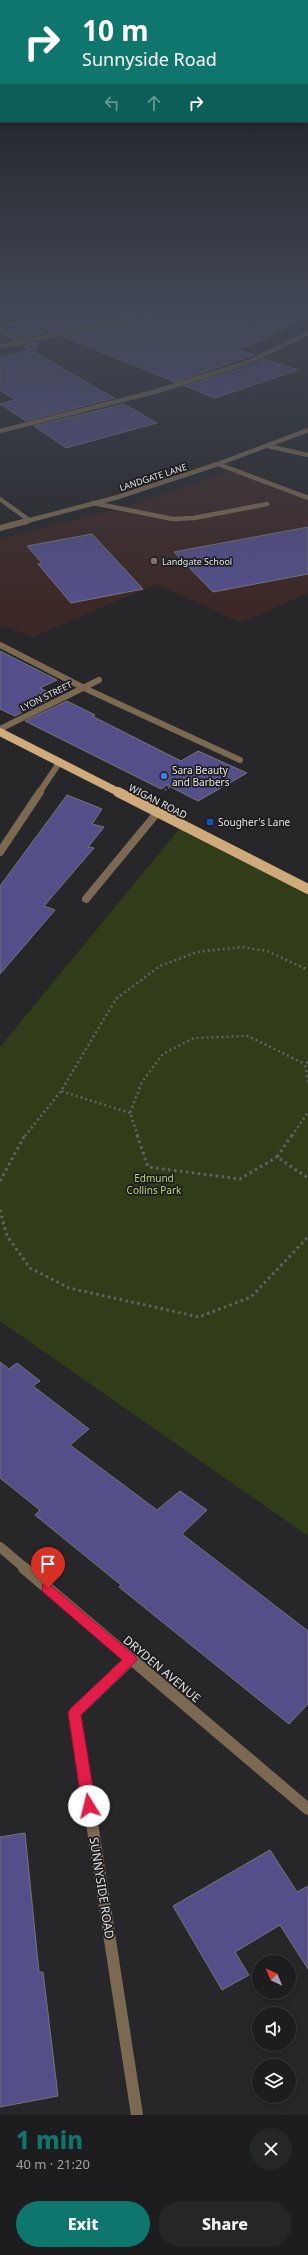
<!DOCTYPE html>
<html lang="en">
<head>
<meta charset="utf-8">
<style>
	:root { --surface:#1d1d1f; --page:#252628; --text:#f1f3f6; --muted:#a0a2a4; --line:#3b3b3d; --accent:#0f766e }
	body { margin:0; font-family:"Noto Sans",sans-serif; background:var(--page); color:var(--text); height:100vh; display:flex; flex-direction:column; font-size:15px; white-space:nowrap }
	* { box-sizing:border-box; margin:0 }
	p { font-size:13px; color:var(--muted) }
	.icon { flex:none; width:22px; height:22px; fill:none; stroke:currentColor; stroke-width:2; stroke-linecap:round; stroke-linejoin:round }
	.map { position:relative; height:2115px; overflow:hidden }
	.drawer { display:flex; flex-direction:column; background:var(--surface); flex:1 }
	.drawer>* { flex:none }
	.banner { position:absolute; left:0px; top:0px; width:308px; height:122px; box-shadow:0 2px 10px #0003,0 0 0 1px var(--line); background:#0f766e; color:#fff; overflow:hidden }
	.needle { width:26px; rotate:316deg }
	.fabs { position:absolute; left:252px; top:1955px; display:grid; gap:8px }
	.fabs a { display:grid; place-items:center; width:44px; height:44px; border-radius:50%; background:var(--surface); box-shadow:0 2px 10px #0003,0 0 0 1px var(--line); font-size:20px }
	.pin { position:absolute; display:grid; place-items:center; width:34px; height:34px; color:#fff; margin:-41px -17px; border-radius:50% 50% 50% 0; rotate:-45deg; box-shadow:0 0 4px #0007 }
	.pin .icon { rotate:45deg }
	.me { position:absolute; width:44px; margin:-22px; rotate:351deg; stroke-linejoin:round; filter:drop-shadow(0 0 3px #0008) }
	.turn { display:flex; align-items:center; gap:14px; height:84px; padding:0 16px; font-size:18px }
	.turn .icon { width:52px; height:52px; stroke-width:2.5 }
	.turn b { display:block; font-size:28px; line-height:34px }
	.lanes { display:flex; align-items:center; height:38px; padding:0 16px; background:#0003; justify-content:center; gap:20px; direction:ltr }
	.lanes .off { opacity:.35 }
	.round { display:grid; place-items:center; flex:none; width:42px; height:42px; border-radius:21px; background:var(--page) }
	.head { display:flex; align-items:center; justify-content:space-between; height:68px; padding:0 16px }
	h1 { font-size:24px; font-weight:800; line-height:30px; color:var(--accent) }
	.primary-button { display:flex; gap:8px; margin-top:auto; padding:8px 16px }
	.primary-button a { flex:1; height:46px; border-radius:24px; background:var(--accent); color:#fff; font-size:16px; font-weight:800; line-height:46px; text-align:center }
	.primary-button a+a { background:var(--page); color:var(--text) }
	.map>svg:first-child { display:block }
	.education { fill:#3c2927 }
	.green { fill:#313c18 }
	.building { fill:#544f88; stroke:#757578 }
	.lines { fill:none; stroke-linecap:round; stroke-linejoin:round }
	.path-far3 { stroke:#636365; stroke-width:1.5; stroke-dasharray:1 2; stroke-linecap:butt }
	.path-far2 { stroke:#636365; stroke-width:2; stroke-dasharray:1.5 2; stroke-linecap:butt }
	.path-far1 { stroke:#636365; stroke-width:2.5; stroke-dasharray:2 3; stroke-linecap:butt }
	.path { stroke:#636365; stroke-width:3; stroke-dasharray:2.5 3.5; stroke-linecap:butt }
	.service-far2 { stroke:#7b6952; stroke-width:4.5 }
	.service-far1 { stroke:#7b6952; stroke-width:6 }
	.service { stroke:#7b6952; stroke-width:8 }
	.minor-far4 { stroke:#7b6952; stroke-width:4.5 }
	.minor-far3 { stroke:#7b6952; stroke-width:6 }
	.minor-far2 { stroke:#7b6952; stroke-width:8 }
	.minor-far1 { stroke:#7b6952; stroke-width:10 }
	.minor { stroke:#7b6952; stroke-width:12 }
	.primary-far1 { stroke:#cfaa7a; stroke-width:8 }
	.primary { stroke:#cfaa7a; stroke-width:10 }
	.route { fill:#e11d48; stroke:#92132f }
	.education-dot { fill:#8d6e63; stroke:#1d1d20; stroke-width:1.5 }
	.shop-dot { fill:#3f7fe0; stroke:#1d1d20; stroke-width:1.5 }
	.transit-dot { fill:#1a4fb4; stroke:#1d1d20; stroke-width:1.5 }
	.labels { text-anchor:middle; dominant-baseline:central; stroke-width:3.5; stroke-linejoin:round; paint-order:stroke }
	.far-street-label { font-size:9px; fill:#e4e4e6; stroke:#1d1d20 }
	.far-poi-label { font-size:9px; fill:#e4e4e6; stroke:#1d1d20; text-anchor:start }
	.poi-label { font-size:10px; fill:#e4e4e6; stroke:#1d1d20; text-anchor:start }
	.street-label { font-size:10px; fill:#e4e4e6; stroke:#1d1d20 }
	.park-label { font-size:10px; fill:#b9d57b; stroke:#1d1d20 }
	.near-street-label { font-size:12px; fill:#e4e4e6; stroke:#1d1d20 }
</style>
</head>
<body>
<div class="map">
<svg width="308" height="2115" viewBox="0 0 308 2115">
	<rect width="100%" height="100%" fill="#272729"/>
	<path class="education" d="M238 468 308 495V593L241 623 157 584 33 637 0 625V539L139 503Z"/>
	<path class="green" d="M180 828 308 895V1536L0 1321V1047Z"/>
	<path class="building" d="M83 307H105L107 310 118 317 52 332 46 329 43 333 14 340 0 332V325Z
		M116 307H163L129 314Z
		M183 307H308V316L261 341 237 349 254 355 175 382 64 337 180 311Z
		M39 342 34 352 114 398 26 421 0 404 15 400 0 390V357L30 350 23 346Z
		M264 359 298 370 215 398 185 386 250 366Z
		M124 404 157 423 66 448 34 426Z
		M308 527V574L213 592 174 552Z
		M92 534 143 589 71 603 38 564 42 563 27 546Z
		M0 651 57 680 40 688 56 696 15 716 0 709Z
		M67 701 95 715 92 716 181 761 198 751 247 773 198 801 167 785 161 789 25 721Z
		M67 795 102 809 92 824 104 827 88 847 94 848 44 906 55 910 0 974V886Z
		M0 1362 9 1369 17 1363 40 1381 33 1386 89 1429 70 1445 157 1510 180 1491 207 1510 182 1534 308 1631V1704L289 1724 119 1587 121 1585 35 1515 40 1510 0 1478Z
		M25 1833 39 1972H43L58 2096 0 2107V1837Z
		M270 1850 297 1892 308 1886V1969L280 1925 235 1952 249 1975 222 1990 173 1906Z"/>
	<g class="lines">
		<path class="path-far3" d="M142 336 190 359"/>
		<path class="path-far2" d="M165 790 205 766"/>
		<path class="path-far1" d="M308 1062 305 1064 308 1083
			M130 1113 61 1091 116 999 160 966 197 952 242 947 267 951 308 970
			M25 1136 61 1091
			M138 1136 130 1113 142 1082 163 1054 194 1038 248 1036 305 1064
			M292 1136 308 1112"/>
		<path class="path" d="M137 1135 148 1167 240 1179 277 1157
			M292 1135 277 1157 308 1178
			M0 1181 25 1135
			M0 1210 7 1236 30 1268 69 1288 199 1317 251 1297 308 1237"/>
		<path class="service-far2" d="M268 446 308 455
			M218 464 308 498
			M93 503 173 519 194 518 267 504"/>
		<path class="service-far1" d="M0 645 84 688 240 760"/>
		<path class="service" d="M86 899 157 813"/>
		<path class="minor-far4" d="M109 307 129 319
			M0 347 179 307
			M0 431 154 392 249 362 308 333
			M0 499 29 520
			M23 522 118 497 218 464 308 430"/>
		<path class="minor-far3" d="M0 528 27 521
			M0 729 99 680
			M39 793 59 763"/>
		<path class="minor-far2" d="M0 852 40 792"/>
		<path class="minor-far1" d="M0 1547 26 1569"/>
		<path class="minor" d="M24 1568 308 1809
			M131 1659 75 1713 137 2115"/>
		<path class="primary-far1" d="M0 732 120 793"/>
		<path class="primary" d="M118 792 308 889"/>
	</g>
	<linearGradient id="sky" x2="0" y2="1"><stop stop-color="#151517"/><stop offset="0.51" stop-color="#414754"/><stop offset="1" stop-color="#414754" stop-opacity="0"/></linearGradient>
	<rect width="308" height="603" fill="url(#sky)"/>
	<path class="route" d="M48 1583 135 1656 137 1660 81 1715 96 1806 94 1810 89 1812 84 1810 82 1806 68 1713 70 1709 122 1660 43 1592 42 1588 43 1584Z"/>
	<circle class="education-dot" cx="154" cy="561" r="4"/>
	<circle class="shop-dot" cx="164" cy="776" r="4"/>
	<rect class="transit-dot" x="206" y="818" width="8" height="8" rx="2"/>
	<g class="labels">
		<g class="far-street-label">
			<text transform="translate(153 477) rotate(-18)">LANDGATE LANE</text>
			<text transform="translate(46 696) rotate(-26)">LYON STREET</text>
		</g>
		<g class="far-poi-label">
			<text x="162" y="561">Landgate School</text>
		</g>
		<g class="poi-label">
			<text x="172" y="770">Sara Beauty<tspan x="172" dy="12">and Barbers</tspan></text>
			<text x="218" y="822">Sougher's Lane</text>
		</g>
		<g class="street-label">
			<text transform="translate(158 801) rotate(27)">WIGAN ROAD</text>
		</g>
		<g class="park-label">
			<text x="154" y="1178">Edmund<tspan x="154" dy="12">Collins Park</tspan></text>
		</g>
		<g class="near-street-label">
			<text transform="translate(162 1669) rotate(40)">DRYDEN AVENUE</text>
			<text transform="translate(102 1888) rotate(81)">SUNNYSIDE ROAD</text>
		</g>
	</g>
</svg>
<div class="fabs">
<a><svg class="needle" viewBox="-14 -14 28 28"><path d="M0-13l5 13h-10z" fill="#e53935"/><path d="M0 13l5-13h-10z" fill="#a0a2a4"/></svg></a>
<a><svg class="icon" aria-label="sound" viewBox="0 0 24 24"><path d="M4 9h4l5-4v14l-5-4H4zM17 9q2 3 0 6"/></svg></a>
<a><svg class="icon" aria-label="layers" viewBox="0 0 24 24"><path d="M12 4l9 5-9 5-9-5zM3 14l9 5 9-5"/></svg></a>
</div>
<div class="pin" style="left:48px;top:1588px;background:#d93025"><svg class="icon" aria-label="arrive" viewBox="0 0 24 24"><path d="M6 21V4h12l-3 4 3 4H6"/></svg></div>
<svg class="me" style="left:89px;top:1806px" viewBox="-20 -20 40 40"><circle r="19" fill="#fff"/><path d="M0-13L10 11 0 6-10 11z" fill="#e11d48"/></svg>
<div class="banner">
<div class="turn"><svg class="icon" aria-label="right" viewBox="0 0 24 24"><path d="M7 20v-9h11M14 6l5 5-5 5"/></svg><div><b>10 m</b>Sunnyside Road</div></div>
<div class="lanes"><svg class="icon off" aria-label="left" viewBox="0 0 24 24"><path d="M17 20v-9H6M10 6l-5 5 5 5"/></svg><svg class="icon off" aria-label="ahead" viewBox="0 0 24 24"><path d="M12 20V5M6 11l6-6 6 6"/></svg><svg class="icon" aria-label="right" viewBox="0 0 24 24"><path d="M7 20v-9h11M14 6l5 5-5 5"/></svg></div>
</div>
</div>
<section class="drawer">
<div class="head"><div><h1>1 min</h1><p>40 m · 21:20</p></div><a class="round"><svg class="icon" aria-label="close" viewBox="0 0 24 24"><path d="M6 6l12 12M18 6L6 18"/></svg></a></div>
<div class="primary-button"><a>Exit</a><a>Share</a></div>
</section>
</body>
</html>
